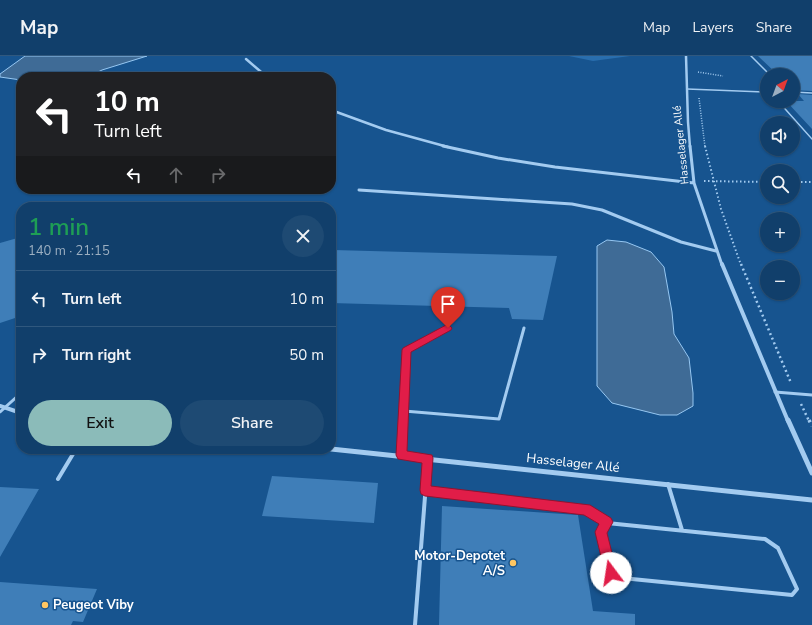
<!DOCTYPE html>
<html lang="en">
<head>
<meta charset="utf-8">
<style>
	:root { --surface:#113f6b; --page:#1e4a73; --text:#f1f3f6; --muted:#9cafc1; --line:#30587e; --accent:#8bbbb9 }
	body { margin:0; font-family:"Nunito Sans",sans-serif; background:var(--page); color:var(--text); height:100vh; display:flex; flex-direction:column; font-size:15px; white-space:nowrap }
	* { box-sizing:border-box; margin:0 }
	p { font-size:13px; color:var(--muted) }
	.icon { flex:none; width:22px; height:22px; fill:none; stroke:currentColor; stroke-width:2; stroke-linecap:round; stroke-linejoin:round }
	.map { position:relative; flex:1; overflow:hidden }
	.panel { position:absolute; left:16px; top:146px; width:320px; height:252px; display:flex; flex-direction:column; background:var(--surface); border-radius:16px; box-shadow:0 1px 3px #0004,0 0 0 1px var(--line) }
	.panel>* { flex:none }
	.banner { position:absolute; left:16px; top:16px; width:320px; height:122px; border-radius:16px; box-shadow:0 1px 3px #0004,0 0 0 1px var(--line); background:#202124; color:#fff; overflow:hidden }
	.needle { width:26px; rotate:41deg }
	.tools { position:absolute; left:760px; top:12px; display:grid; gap:8px }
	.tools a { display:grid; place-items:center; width:40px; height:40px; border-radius:50%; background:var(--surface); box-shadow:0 1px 3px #0004,0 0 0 1px var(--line); font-size:20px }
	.pin { position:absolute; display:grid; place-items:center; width:34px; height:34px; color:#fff; margin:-41px -17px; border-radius:50% 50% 50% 0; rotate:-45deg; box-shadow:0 0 4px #0007 }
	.pin .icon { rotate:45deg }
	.me { position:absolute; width:44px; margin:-22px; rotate:346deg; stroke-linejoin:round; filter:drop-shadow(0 0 3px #0008) }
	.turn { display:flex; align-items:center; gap:14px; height:84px; padding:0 12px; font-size:18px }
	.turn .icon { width:52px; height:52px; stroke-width:2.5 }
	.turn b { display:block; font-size:28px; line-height:34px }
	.lanes { display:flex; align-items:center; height:38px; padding:0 12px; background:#0003; justify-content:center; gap:20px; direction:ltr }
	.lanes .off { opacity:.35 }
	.round { display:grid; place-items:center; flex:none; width:42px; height:42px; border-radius:21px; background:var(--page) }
	.overview { display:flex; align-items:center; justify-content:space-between; height:68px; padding:0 12px }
	h1 { font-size:24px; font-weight:600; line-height:30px; color:#1e9e55 }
	.primary-button { display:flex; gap:8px; margin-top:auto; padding:8px 12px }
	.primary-button a { flex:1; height:46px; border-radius:24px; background:var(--accent); color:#111; font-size:16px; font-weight:600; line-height:46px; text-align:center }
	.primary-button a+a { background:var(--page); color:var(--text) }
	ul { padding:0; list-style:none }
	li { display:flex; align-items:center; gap:12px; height:56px; padding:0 12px; border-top:1px solid var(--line) }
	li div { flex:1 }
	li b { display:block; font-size:15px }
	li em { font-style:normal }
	header { display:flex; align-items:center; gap:24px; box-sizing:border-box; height:56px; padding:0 20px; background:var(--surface); border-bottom:1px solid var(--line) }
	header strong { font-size:19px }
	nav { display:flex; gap:22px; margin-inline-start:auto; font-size:14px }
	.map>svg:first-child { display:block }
	.green { fill:#296eae }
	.water { fill:#3f6b96; stroke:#96c7f2 }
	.building { fill:#3f7eb8 }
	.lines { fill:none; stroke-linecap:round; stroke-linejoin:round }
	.path-far3 { stroke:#a3cbf0; stroke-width:1.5; stroke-dasharray:1 1.5; stroke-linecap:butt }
	.path-far2 { stroke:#a3cbf0; stroke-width:2; stroke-dasharray:1.5 2.5; stroke-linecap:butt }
	.path-far1 { stroke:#a3cbf0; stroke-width:2.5; stroke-dasharray:2 3; stroke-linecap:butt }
	.path { stroke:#a3cbf0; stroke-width:3.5; stroke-dasharray:2.5 4; stroke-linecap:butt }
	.lane-far2 { stroke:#a3cbf0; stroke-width:1.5 }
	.lane-far1 { stroke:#a3cbf0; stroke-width:3 }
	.lane { stroke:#a3cbf0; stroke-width:4 }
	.street-far3 { stroke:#a3cbf0; stroke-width:2.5 }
	.street-far2 { stroke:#a3cbf0; stroke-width:3 }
	.street-far1 { stroke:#a3cbf0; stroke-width:4 }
	.street { stroke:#a3cbf0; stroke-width:5 }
	.route { fill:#e11d48; stroke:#92132f }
	.poi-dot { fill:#ffc662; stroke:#17548f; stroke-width:1.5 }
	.labels { text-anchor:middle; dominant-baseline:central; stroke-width:3; stroke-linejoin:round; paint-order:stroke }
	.street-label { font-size:11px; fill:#fff; stroke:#17548f }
	.near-street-label { font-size:13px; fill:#fff; stroke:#17548f }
	.near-poi-label { font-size:13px; font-weight:bold; fill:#fff; stroke:#17548f; text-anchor:end }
</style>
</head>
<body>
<header>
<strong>Map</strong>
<nav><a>Map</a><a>Layers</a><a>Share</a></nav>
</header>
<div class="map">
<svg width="812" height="569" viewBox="0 0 812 569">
	<rect width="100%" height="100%" fill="#17548f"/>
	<path class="green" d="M569 0H630L593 5Z"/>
	<path class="water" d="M25 0H147L102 14 88 21H21V24L0 21V18Z
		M607 184 626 186 651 196 664 211 672 256 674 278 689 302 693 337V350L677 359H660L612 347 597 330V190Z"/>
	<path class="building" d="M758 0H812V35L793 34V19H778Z
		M798 38 812 39V73L786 45H804Z
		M21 181V260L0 267V187Z
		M333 194 557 200 543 264 512 263 509 252 331 247V203Z
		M272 420 378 427 374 467 262 460Z
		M0 431 39 433 0 501Z
		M442 450 578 459 593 555 635 558V569H439Z
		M0 526 97 533 83 566 73 565 71 569H0Z"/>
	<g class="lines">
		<path class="path-far3" d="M698 16 723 20
			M699 42 705 91"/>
		<path class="path-far2" d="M705 90 721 153 741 209
			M704 125 767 126
			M793 126H812"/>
		<path class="path-far1" d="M741 208 791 327
			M801 348 809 365"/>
		<path class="path" d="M809 364 812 370"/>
		<path class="lane-far2" d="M751 0 770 19
			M687 33 767 36
			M793 36 812 37
			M778 45 812 83"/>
		<path class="lane-far1" d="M775 336 812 339
			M404 355 406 294 448 272
			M0 356 21 337
			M403 365 404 355 499 363 524 272"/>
		<path class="lane" d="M401 399 403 364
			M58 423 76 393
			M668 428 682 474
			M425 434 586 453 607 467
			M607 467 765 483 778 492 797 533 792 539 622 522 611 517 601 476Z
			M415 569 428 402"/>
		<path class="street-far3" d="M686 0 688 66 690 91
			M246 3 267 21
			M331 54 386 74 448 91"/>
		<path class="street-far2" d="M443 90 498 102 555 111 694 127
			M690 90 694 127 722 209
			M359 134 572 148 602 154 681 186 716 195"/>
		<path class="street-far1" d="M722 208 788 365
			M0 350 21 357"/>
		<path class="street" d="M788 364 812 417
			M331 393 812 444"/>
	</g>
	<path class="route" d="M448 268 452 272 451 274 411 296 407 395 432 399 433 402 431 430 590 449 611 462 613 466 607 477 617 517 616 521 611 523 606 521 605 517 595 476 599 468 584 459 425 440 421 438 420 434 422 407 398 403 396 399 402 294 403 292Z"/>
	<g class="poi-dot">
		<circle cx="513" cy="507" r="4"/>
		<circle cx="45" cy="549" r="4"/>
	</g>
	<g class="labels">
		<g class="street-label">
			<text transform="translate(681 89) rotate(-96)">Hasselager Allé</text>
		</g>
		<g class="near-street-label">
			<text transform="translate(573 407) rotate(6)">Hasselager Allé</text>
		</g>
		<g class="near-poi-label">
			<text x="505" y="500">Motor-Depotet<tspan x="505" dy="15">A/S</tspan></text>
			<text x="53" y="549" text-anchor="start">Peugeot Viby</text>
		</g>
	</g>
</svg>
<div class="tools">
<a><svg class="needle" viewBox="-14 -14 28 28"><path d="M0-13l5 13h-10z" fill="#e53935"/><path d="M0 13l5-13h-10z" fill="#9cafc1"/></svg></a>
<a><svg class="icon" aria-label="sound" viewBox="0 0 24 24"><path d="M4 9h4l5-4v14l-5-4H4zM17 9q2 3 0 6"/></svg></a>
<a><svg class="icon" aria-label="search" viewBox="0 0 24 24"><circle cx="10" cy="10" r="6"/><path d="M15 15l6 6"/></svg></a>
<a>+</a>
<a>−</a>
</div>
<div class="pin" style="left:448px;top:272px;background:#d93025"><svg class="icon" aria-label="arrive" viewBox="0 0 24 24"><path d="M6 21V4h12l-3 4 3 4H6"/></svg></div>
<svg class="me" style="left:611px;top:517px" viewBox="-20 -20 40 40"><circle r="19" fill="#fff"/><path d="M0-13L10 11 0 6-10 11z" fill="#e11d48"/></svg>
<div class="banner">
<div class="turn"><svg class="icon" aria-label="left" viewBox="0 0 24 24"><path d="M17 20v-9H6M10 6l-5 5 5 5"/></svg><div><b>10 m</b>Turn left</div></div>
<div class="lanes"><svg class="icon" aria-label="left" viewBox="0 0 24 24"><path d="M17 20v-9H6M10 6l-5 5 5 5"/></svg><svg class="icon off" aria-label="ahead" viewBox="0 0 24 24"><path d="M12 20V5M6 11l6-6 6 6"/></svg><svg class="icon off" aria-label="right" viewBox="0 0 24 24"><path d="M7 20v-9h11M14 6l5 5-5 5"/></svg></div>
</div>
<section class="panel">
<div class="overview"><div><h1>1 min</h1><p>140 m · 21:15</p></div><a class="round"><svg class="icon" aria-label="close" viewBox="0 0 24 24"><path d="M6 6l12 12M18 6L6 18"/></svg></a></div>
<ul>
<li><svg class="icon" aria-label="left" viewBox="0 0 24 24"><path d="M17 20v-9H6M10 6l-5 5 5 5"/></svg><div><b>Turn left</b></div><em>10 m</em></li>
<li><svg class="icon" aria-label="right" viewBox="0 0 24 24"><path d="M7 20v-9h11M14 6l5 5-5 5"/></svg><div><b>Turn right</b></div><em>50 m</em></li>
</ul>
<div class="primary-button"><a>Exit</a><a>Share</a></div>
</section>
</div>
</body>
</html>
